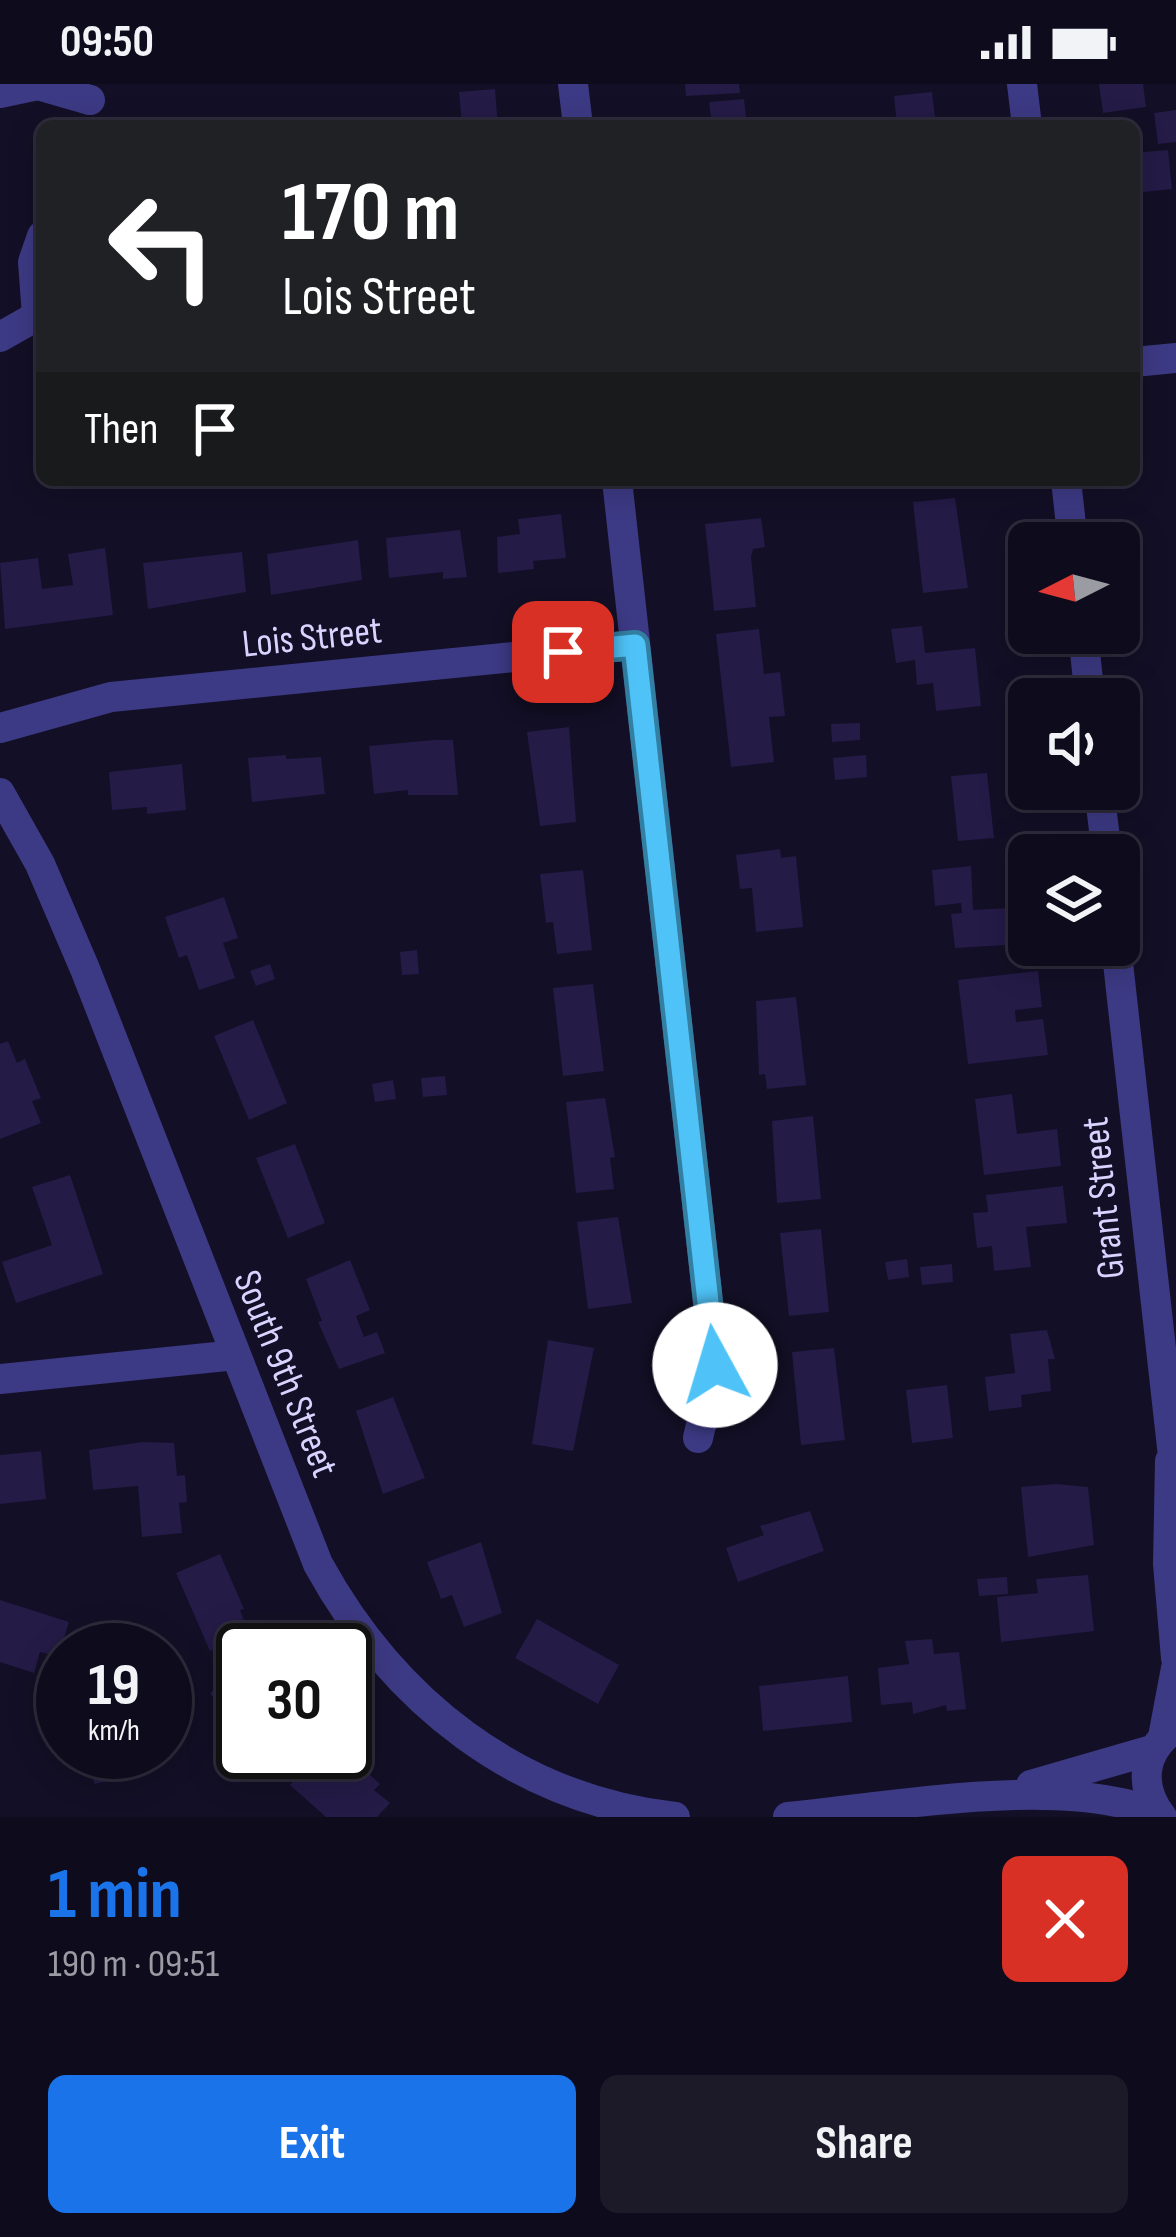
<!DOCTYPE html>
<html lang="en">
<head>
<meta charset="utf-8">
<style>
	:root { --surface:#0e0b1c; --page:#1c1929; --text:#f1f3f6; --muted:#9b9ba3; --line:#2e2b3b; --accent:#1a73e8 }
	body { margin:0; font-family:"Sofia Sans Condensed",sans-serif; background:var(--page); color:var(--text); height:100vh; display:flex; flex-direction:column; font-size:45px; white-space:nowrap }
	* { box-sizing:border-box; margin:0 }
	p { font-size:39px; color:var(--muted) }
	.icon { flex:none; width:66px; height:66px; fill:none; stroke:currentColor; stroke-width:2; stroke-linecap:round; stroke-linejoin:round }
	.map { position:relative; height:1733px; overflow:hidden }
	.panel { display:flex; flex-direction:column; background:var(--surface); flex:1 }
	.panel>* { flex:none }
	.guide { position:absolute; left:36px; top:36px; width:1104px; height:366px; border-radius:18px; box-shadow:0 6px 30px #0003,0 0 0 3px var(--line); background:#202124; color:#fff; overflow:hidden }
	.needle { width:78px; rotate:264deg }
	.fabs { position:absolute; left:1008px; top:438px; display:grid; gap:24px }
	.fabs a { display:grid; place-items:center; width:132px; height:132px; border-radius:18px; background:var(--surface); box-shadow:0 6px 30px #0003,0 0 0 3px var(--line); font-size:60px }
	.speed { position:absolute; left:36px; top:1539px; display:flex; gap:24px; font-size:60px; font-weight:700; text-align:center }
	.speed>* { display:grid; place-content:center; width:156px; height:156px; border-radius:50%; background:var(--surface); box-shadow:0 6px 30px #0003,0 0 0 3px var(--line); line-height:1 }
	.speed small { font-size:30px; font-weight:400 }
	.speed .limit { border:6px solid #111; border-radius:18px; background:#fff; color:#111 }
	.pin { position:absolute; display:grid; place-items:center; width:102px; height:102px; color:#fff; margin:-51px; border-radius:24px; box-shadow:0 6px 18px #0006 }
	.me { position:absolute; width:132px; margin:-66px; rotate:354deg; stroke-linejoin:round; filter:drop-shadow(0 0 9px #0008) }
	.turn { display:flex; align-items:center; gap:42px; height:252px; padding:0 48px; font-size:54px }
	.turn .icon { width:156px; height:156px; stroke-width:2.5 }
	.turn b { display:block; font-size:84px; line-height:102px }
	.then { display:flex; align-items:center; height:114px; padding:0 48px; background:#0003; gap:24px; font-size:45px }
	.round { display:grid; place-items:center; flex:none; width:126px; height:126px; border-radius:18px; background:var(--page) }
	.summary { display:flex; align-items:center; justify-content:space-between; height:204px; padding:0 48px }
	h1 { font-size:72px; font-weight:700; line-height:90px; color:var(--accent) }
	.primary-button { display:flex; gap:24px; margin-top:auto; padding:24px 48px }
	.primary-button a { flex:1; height:138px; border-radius:18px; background:var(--accent); color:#fff; font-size:48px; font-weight:700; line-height:138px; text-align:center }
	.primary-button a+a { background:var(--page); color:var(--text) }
	.status { display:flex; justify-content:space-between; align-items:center; height:84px; padding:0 60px; background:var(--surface); direction:ltr }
	.status svg { height:33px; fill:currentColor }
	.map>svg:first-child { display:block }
	.building { fill:#241b47 }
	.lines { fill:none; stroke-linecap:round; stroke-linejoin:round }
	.minor { stroke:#3d3a85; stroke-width:30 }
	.route-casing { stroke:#337fa1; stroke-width:30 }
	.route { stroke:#4fc3f7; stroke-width:21 }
	.labels { text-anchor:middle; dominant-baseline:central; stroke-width:12; stroke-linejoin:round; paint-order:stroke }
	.street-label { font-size:39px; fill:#d9d4ff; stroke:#130f26 }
</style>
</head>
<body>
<div class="status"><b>09:50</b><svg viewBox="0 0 49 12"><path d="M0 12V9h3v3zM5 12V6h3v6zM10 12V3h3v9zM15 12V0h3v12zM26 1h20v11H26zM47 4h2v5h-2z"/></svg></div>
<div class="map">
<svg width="1176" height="1733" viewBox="0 0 1176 1733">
	<rect width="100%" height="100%" fill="#130f26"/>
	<path class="building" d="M685 0H739L740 9 686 12Z
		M1099 0H1143L1146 23 1103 29Z
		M495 5 498 42H462L459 8Z
		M932 8 936 42H897L894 12Z
		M744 15 747 42H712L709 18Z
		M1176 26V58L1158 60 1154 29Z
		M1168 66 1172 105 1134 109V69Z
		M702 396H755V399L703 405Z
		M955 414 968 504 923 509 913 418Z
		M561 430 566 474 533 477 534 485 498 489 497 453 520 450 518 435Z
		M761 434 765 463 753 465 751 473 756 523 714 527 705 440Z
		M460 446 467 493 443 495V488L389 494 386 454Z
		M358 456 362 496 271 511 267 470Z
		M105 464 113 531 5 545 0 479 38 474 42 505 73 501 68 470Z
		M242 468 246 508 148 525 143 479Z
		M922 542 925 569 975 564 981 622 936 627 933 599 917 601 915 576 896 579 891 545Z
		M759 545 764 590 780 588 785 632 769 633 774 678 731 683 716 550Z
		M860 639V656L832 658 831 640Z
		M569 643 576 738 540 742 527 648Z
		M434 656H453L458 711H408V706L374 710 369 662Z
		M286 671V675L321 673 325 710 252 718 248 674Z
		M866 671 867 693 835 696 833 674Z
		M182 680 186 726 147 730V723L112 726 109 688Z
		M987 689 994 754 958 757 951 692Z
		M780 765 781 774 796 772 803 843 756 848 752 804 740 805 736 771Z
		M971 782 973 826 1009 824 1006 861 955 864 951 830 962 829 961 819 935 822 932 786Z
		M583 786 592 866 557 870 553 838 546 839 540 790Z
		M224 813 238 854 223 859 235 894 199 906 187 871 179 874 165 833Z
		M417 866 419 890 402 891 400 868Z
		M270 880 275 895 256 902 250 887Z
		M1038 887 1042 923 1015 926 1016 938 1043 935 1048 971 968 980 958 896Z
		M593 900 604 987 563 992 553 904Z
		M796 913 806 1001 767 1005 765 990 759 991 756 917Z
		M253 936 287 1019 249 1036 214 952Z
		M8 957 17 979 25 975 41 1014 32 1017 41 1039 0 1055V960Z
		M445 992 447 1011 423 1013 421 994Z
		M393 996 396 1015 375 1018 372 1000Z
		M1012 1010 1017 1050 1057 1045 1061 1082 984 1091 975 1015Z
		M605 1014 615 1073 610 1074 614 1105 576 1109 566 1018Z
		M813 1032 821 1115 777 1119 772 1037Z
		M295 1060 325 1139 288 1154 256 1074Z
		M70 1091 103 1190 16 1219 2 1178 52 1161 32 1103Z
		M1063 1102 1067 1139 1026 1143 1031 1183 994 1187 992 1162 977 1164 973 1129 988 1128 986 1111Z
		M618 1133 632 1219 588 1225 577 1138Z
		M821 1145 829 1228 789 1232 780 1149Z
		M907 1175 909 1193 888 1196 885 1178Z
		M350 1176 370 1226 356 1232 364 1253 377 1248 385 1269 339 1285 318 1238 322 1237 306 1195Z
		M952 1180 953 1198 922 1201 920 1183Z
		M1047 1246 1055 1275H1048L1051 1307 1021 1311 1022 1323 989 1327 985 1293 1015 1289 1010 1250Z
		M548 1256 594 1264 573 1367 532 1360Z
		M834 1264 845 1356 801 1361 792 1268Z
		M947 1301 953 1354 912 1359 906 1306Z
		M393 1313 425 1394 383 1410 356 1327Z
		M142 1358 174 1359 177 1392 185 1391 187 1418 179 1419 182 1449 142 1453 138 1402 93 1406 89 1366Z
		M41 1367 46 1415 0 1420V1371Z
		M1056 1400 1088 1403 1094 1461 1028 1473 1021 1403Z
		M810 1427 824 1467 738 1498 726 1464 764 1451 760 1442Z
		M481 1458 502 1529 464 1543 452 1511 441 1515 427 1478Z
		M220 1470 244 1525 240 1526 249 1550 210 1567 176 1489Z
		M1088 1491 1094 1547 1001 1558 997 1513 1038 1509 1036 1495Z
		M1007 1493 1008 1510 979 1512 977 1495Z
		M0 1516 69 1538 58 1573 40 1568 34 1589 0 1578Z
		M537 1535 619 1581 598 1620 515 1574Z
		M932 1555 934 1570 959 1568 966 1625 947 1627 946 1621 913 1630 912 1618 881 1621 878 1584 909 1580 905 1557Z
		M243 1584V1654L210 1609Z
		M848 1592 852 1638 763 1647 759 1602Z
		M79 1668H143V1669L130 1673 134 1690 95 1700Z
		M321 1668H333L342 1676 347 1670 380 1700 374 1706 390 1719 377 1733H326L290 1701Z"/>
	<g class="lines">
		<path class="minor" d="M573 0 578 42
			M1022 0 1027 42
			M0 9 38 1 90 16
			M0 253 37 232 33 178 42 152
			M1134 278 1176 274
			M617 396 715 1281 698 1354
			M1066 396 1073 459
			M1083 549 1090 615
			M0 644 111 613 635 561
			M1099 705 1107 771
			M0 709 40 780 85 885 318 1480C393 1617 516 1715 675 1733
			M1116 861 1176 1399
			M0 1295 236 1271
			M1170 1377 1168 1480 1176 1574
			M1163 1653 1176 1584
			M1031 1701 1152 1666
			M788 1733C890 1723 1069 1689 1161 1732
			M1162 1733C1138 1702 1142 1666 1176 1644"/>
	</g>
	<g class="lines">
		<g class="route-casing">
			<path id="route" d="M563 568 635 561 715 1281"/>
		</g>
		<use href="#route" class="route"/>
	</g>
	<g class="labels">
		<g class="street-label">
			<text transform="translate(312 554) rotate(-6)">Lois Street</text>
			<text transform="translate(1104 1114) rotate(-96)">Grant Street</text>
			<text transform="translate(285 1290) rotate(68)">South 9th Street</text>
		</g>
	</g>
</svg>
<div class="fabs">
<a><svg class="needle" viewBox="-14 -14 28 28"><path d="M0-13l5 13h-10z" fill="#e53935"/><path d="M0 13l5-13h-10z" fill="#9b9ba3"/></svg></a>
<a><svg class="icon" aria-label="sound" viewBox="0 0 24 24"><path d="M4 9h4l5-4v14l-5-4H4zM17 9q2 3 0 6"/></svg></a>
<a><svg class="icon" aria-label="layers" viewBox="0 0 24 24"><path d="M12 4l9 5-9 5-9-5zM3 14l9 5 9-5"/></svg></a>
</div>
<div class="speed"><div>19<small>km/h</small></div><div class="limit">30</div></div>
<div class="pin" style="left:563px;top:568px;background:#d93025"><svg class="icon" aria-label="arrive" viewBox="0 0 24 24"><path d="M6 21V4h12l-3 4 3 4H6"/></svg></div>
<svg class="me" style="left:715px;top:1281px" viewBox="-20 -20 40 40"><circle r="19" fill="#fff"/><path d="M0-13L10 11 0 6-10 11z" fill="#4fc3f7"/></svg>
<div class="guide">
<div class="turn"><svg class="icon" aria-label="left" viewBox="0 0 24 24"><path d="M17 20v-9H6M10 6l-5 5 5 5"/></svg><div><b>170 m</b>Lois Street</div></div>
<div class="then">Then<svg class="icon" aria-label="arrive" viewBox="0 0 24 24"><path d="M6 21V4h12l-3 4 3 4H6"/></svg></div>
</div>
</div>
<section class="panel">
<div class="summary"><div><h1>1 min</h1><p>190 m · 09:51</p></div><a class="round" style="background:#d93025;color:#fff"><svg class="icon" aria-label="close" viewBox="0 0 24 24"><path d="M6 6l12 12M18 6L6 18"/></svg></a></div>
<div class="primary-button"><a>Exit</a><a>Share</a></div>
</section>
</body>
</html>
